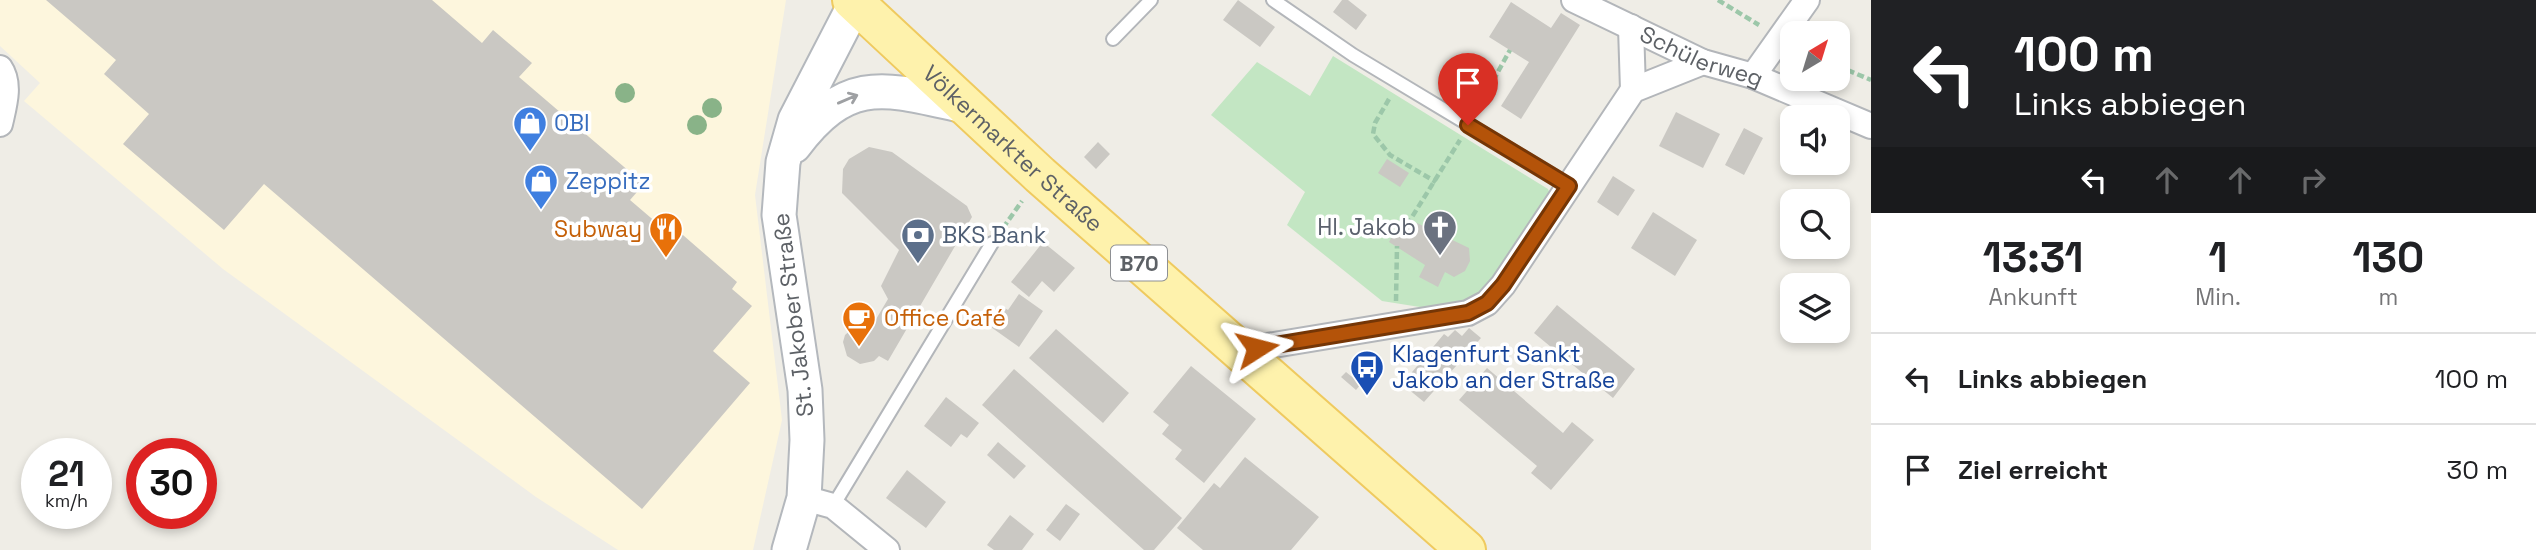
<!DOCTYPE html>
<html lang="de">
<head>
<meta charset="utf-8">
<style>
	:root { --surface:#fff; --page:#f2f2f2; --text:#202124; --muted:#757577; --line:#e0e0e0 }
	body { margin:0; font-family:"Space Grotesk",sans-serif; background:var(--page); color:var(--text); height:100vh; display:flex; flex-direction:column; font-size:26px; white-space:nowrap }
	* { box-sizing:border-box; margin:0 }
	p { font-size:23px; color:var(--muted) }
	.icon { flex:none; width:38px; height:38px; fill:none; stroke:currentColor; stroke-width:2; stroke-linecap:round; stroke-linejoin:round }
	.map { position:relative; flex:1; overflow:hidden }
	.panel { display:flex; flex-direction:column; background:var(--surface); width:665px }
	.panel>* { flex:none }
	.hud { background:#202124; color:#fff; overflow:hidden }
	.needle { width:46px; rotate:38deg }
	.fabs { position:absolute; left:1780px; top:21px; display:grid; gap:14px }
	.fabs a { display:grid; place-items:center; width:70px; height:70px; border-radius:14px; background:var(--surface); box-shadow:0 4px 10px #0003; font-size:35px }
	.speed { position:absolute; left:21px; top:438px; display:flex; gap:14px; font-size:35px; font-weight:700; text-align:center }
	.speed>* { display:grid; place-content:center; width:91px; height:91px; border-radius:50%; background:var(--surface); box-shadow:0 4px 10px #0003; line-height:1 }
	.speed small { font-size:18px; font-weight:400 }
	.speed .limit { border:10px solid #d22; background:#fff; color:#111 }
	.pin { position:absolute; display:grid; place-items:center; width:60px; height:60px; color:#fff; margin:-72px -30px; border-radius:50% 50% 50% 0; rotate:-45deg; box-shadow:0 0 7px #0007 }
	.pin .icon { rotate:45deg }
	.me { position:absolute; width:77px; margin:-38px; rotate:81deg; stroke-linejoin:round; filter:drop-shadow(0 0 5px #0008) }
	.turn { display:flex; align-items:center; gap:24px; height:147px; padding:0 28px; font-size:32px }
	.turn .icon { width:91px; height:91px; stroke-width:2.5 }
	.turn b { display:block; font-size:49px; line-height:60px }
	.lanes { display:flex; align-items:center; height:66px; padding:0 28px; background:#0003; justify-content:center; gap:35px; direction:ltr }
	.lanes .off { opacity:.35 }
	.eta { display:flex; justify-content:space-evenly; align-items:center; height:119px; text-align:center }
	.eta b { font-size:42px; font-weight:600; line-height:49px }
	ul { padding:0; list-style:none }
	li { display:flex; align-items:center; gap:21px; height:91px; padding:0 28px; border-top:2px solid var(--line) }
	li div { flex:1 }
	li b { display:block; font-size:26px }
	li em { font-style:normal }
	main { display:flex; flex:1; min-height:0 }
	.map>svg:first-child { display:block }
	.commercial { fill:#fdf6dd }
	.green { fill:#c3e6c3 }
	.building { fill:#cac8c3 }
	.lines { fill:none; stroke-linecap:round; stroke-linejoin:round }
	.lane-casing { stroke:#b3b6ba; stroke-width:16 }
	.street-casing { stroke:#b3b6ba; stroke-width:28 }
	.secondary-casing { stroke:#b4b8bd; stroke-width:37 }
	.primary-casing { stroke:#efca5f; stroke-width:42 }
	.path { stroke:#9cc7a9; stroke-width:4.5; stroke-dasharray:7 3.5; stroke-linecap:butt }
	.lane { stroke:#fff; stroke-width:12 }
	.street { stroke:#fff; stroke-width:24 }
	.secondary { stroke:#fff; stroke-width:33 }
	.primary { stroke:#fef2ac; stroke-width:38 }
	.tree { fill:#89b388 }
	.oneway { stroke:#9ea0a3 }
	.route-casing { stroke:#753606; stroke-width:18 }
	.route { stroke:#b45309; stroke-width:12 }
	.labels { text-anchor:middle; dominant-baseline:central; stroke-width:7; stroke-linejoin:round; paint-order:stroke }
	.shield { fill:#fff; stroke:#8e9094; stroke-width:2 }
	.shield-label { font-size:21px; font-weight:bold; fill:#5d6166 }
	.street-label { font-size:23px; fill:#5d6166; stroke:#fff }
	.shop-label { font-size:23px; fill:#366cbe; stroke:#fff; text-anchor:start }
	.worship-label { font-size:23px; fill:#5b616d; stroke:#fff; text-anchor:end }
	.food-label { font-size:23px; fill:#c56008; stroke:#fff; text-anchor:end }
	.service-label { font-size:23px; fill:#4e5e75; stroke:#fff; text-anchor:start }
	.transit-label { font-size:23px; fill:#164399; stroke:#fff; text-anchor:start }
</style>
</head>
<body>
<main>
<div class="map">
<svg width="1871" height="550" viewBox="0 0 1871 550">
	<rect width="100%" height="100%" fill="#efede6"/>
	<path class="commercial" d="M0 0H786L755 195 782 420 753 550H618L536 497 223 269 24 101 40 83 0 46Z"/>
	<path class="green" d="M1333 56 1548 189 1551 196 1484 294 1445 311 1382 301 1287 225 1305 192 1211 115 1257 62 1310 96Z"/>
	<path class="building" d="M46 0H432L482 43 493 30 532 63 519 77 644 184 630 200 671 235 676 229 737 282 732 289 752 306 713 351 750 383 642 509 264 184 224 230 123 144 149 114 104 74 116 60Z
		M1238 0 1275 27 1260 47 1223 20Z
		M1342 0H1348L1367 15 1356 30 1333 12Z
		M1511 2 1551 28 1561 13 1580 25 1521 119 1501 106 1529 62 1489 37Z
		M1676 112 1720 134 1703 168 1659 146Z
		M1744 128 1763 138 1744 175 1725 165Z
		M1098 142 1110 154 1096 169 1084 157Z
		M869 147 892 152 967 206 972 217 888 361 879 356 874 361 860 364 847 356 843 342 845 335 855 326H872L888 299 881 286 899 250 842 193 843 169 849 159Z
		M1387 159 1409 173 1400 187 1378 173Z
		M1613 176 1635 190 1618 216 1597 202Z
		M1653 212 1697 240 1675 276 1631 248Z
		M1399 222 1414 229 1417 223 1469 248 1470 261 1465 271 1454 277 1445 272 1438 287 1419 277 1425 265 1389 242Z
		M1043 242 1075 268 1054 292 1042 281 1029 297 1011 282Z
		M1019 294 1043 311 1019 347 988 325 1001 306 1008 310Z
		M1557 305 1635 369 1613 398 1534 333Z
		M1469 328 1481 338 1424 402 1402 384 1444 334 1448 337 1455 330 1462 336Z
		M1056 329 1129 393 1103 423 1029 358Z
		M1191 366 1256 419 1204 483 1175 459 1182 450 1162 434 1169 425 1153 412Z
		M1487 368 1563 433 1572 422 1594 440 1551 490 1531 473 1537 466 1459 400Z
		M1014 369 1182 518 1154 550H1144L982 405Z
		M1346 372 1361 384 1356 390 1341 377Z
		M946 397 979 423 967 438 961 434 951 447 924 426Z
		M998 442 1026 466 1014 479 987 455Z
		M1245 457 1319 517 1291 550H1203L1177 528 1214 483 1220 488Z
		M907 470 946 502 926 528 886 498Z
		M1066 504 1080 514 1060 541 1046 530Z
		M1010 515 1034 534 1022 550H994L987 545Z"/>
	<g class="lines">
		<g class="lane-casing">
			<path id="lane" d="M1273 0 1353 55 1569 185
				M1113 39 1151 0
				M833 506 992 243"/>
		</g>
		<g class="street-casing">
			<g id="street">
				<path id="s1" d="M1574 0 1703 62 1753 76 1871 126"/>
				<path d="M1631 27 1633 90"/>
				<path d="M0 68C11 84 4 106 0 124"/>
				<path d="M1753 76 1807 0"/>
				<path d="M1237 351 1468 313 1487 303 1503 285 1633 90 1703 62"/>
				<path d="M804 498 833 506 887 550"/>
			</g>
		</g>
		<g class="secondary-casing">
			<path id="secondary" d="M794 146C849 73 886 89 965 106
				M789 550 804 498 807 440 805 390 779 215 783 162 795 120 857 0"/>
		</g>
		<g class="primary-casing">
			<g id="primary">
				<path id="s2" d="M852 0 1040 175 1466 550"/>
			</g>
		</g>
		<path class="path" d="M1718 0 1759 25
			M1838 66 1871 80
			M1389 99 1375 123 1373 134 1390 155 1436 182
			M1478 108 1510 50
			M1407 225 1460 140
			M1003 228 1022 201
			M1396 301 1397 246"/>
		<use href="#lane" class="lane"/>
		<use href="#street" class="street"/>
		<use href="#secondary" class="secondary"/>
		<use href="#primary" class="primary"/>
	</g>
	<g class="tree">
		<circle cx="625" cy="93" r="10"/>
		<circle cx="712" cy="108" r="10"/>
		<circle cx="697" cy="125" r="10"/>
	</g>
	<defs><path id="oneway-shaft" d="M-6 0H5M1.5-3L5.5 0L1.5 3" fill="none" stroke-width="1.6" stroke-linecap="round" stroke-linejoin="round" transform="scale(1.75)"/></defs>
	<use class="oneway" href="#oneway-shaft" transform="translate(848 99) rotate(-23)"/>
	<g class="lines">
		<g class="route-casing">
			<path id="route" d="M1257 348 1468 313 1487 303 1503 285 1569 186 1468 125"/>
		</g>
		<use href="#route" class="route"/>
	</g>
	<defs>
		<g id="shop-pin" transform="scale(1.75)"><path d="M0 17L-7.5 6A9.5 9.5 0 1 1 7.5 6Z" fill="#3f7fe0" stroke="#fff"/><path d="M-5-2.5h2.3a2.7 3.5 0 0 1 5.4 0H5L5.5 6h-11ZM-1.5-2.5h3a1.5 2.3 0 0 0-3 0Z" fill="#fff"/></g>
		<g id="church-pin" transform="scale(1.75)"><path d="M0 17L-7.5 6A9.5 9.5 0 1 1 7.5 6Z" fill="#6b7280" stroke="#fff"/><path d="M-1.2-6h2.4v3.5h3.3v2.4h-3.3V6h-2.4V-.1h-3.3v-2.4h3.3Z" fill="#fff"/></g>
		<g id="restaurant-pin" transform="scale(1.75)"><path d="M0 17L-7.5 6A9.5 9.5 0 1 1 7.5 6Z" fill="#e8710a" stroke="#fff"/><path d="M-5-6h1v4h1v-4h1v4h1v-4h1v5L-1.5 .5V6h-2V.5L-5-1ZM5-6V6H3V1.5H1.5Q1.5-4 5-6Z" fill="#fff"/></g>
		<g id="bank-pin" transform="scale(1.75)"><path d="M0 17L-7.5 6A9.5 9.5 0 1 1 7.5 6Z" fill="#5c6f8a" stroke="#fff"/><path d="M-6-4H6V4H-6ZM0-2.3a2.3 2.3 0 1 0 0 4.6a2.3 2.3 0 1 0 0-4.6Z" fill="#fff"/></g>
		<g id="cafe-pin" transform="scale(1.75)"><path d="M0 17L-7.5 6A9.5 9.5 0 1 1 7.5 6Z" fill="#e8710a" stroke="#fff"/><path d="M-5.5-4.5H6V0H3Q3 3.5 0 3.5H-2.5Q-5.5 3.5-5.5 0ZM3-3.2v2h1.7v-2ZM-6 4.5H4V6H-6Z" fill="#fff"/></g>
		<g id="bus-pin" transform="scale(1.75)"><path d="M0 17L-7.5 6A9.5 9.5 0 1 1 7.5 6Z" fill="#1a4fb4" stroke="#fff"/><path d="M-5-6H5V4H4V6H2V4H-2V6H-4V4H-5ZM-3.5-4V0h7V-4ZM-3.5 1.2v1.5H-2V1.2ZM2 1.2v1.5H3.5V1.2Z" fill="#fff"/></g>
	</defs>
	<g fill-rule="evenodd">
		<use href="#shop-pin" x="530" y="123"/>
		<use href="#shop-pin" x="541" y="181"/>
		<use href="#church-pin" x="1440" y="227"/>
		<use href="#restaurant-pin" x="666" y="229"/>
		<use href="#bank-pin" x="918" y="235"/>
		<use href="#cafe-pin" x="859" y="318"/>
		<use href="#bus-pin" x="1367" y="367"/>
	</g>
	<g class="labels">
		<rect class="shield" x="1111" y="245.5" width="56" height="35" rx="5"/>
		<g class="shield-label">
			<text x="1139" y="263">B70</text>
		</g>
		<g class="street-label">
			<text stroke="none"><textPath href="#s1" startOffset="140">Schülerweg</textPath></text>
			<text stroke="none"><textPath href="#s2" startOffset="219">Völkermarkter Straße</textPath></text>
			<text transform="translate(793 315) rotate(-97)">St. Jakober Straße</text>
		</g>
		<g class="shop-label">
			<text x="554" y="123">OBI</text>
			<text x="566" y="181">Zeppitz</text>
		</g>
		<g class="worship-label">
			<text x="1416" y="227">Hl. Jakob</text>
		</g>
		<g class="food-label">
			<text x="642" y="229">Subway</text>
			<text x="884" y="318" text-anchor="start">Office Café</text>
		</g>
		<g class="service-label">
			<text x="942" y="235">BKS Bank</text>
		</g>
		<g class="transit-label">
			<text x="1392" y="354">Klagenfurt Sankt<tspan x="1392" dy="26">Jakob an der Straße</tspan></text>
		</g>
	</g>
</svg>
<div class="fabs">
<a><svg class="needle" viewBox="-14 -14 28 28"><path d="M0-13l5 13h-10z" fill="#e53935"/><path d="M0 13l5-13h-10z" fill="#757577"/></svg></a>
<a><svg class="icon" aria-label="sound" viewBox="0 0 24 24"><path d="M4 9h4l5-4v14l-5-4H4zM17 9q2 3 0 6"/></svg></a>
<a><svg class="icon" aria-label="search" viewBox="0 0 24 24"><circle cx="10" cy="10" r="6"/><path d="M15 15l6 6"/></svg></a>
<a><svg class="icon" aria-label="layers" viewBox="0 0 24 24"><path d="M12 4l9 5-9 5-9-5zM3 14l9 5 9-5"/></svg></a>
</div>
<div class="speed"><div>21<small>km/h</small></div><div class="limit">30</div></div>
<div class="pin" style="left:1468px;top:125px;background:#d93025"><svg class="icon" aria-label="arrive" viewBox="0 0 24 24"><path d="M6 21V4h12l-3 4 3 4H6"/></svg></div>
<svg class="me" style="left:1257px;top:348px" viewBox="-20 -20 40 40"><path d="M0-17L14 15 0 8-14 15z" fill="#b45309" stroke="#fff" stroke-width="4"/></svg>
</div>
<section class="panel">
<div class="hud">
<div class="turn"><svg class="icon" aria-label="left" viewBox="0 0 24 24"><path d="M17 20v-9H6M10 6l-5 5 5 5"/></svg><div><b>100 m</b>Links abbiegen</div></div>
<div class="lanes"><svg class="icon" aria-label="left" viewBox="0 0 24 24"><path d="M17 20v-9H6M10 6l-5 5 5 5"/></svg><svg class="icon off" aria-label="ahead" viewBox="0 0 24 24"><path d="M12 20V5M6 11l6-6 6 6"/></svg><svg class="icon off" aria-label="ahead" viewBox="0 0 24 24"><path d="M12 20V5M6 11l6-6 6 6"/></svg><svg class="icon off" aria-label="right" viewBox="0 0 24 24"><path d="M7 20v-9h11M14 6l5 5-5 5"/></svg></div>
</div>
<div class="eta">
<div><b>13:31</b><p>Ankunft</p></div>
<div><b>1</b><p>Min.</p></div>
<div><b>130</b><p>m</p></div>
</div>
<ul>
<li><svg class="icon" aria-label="left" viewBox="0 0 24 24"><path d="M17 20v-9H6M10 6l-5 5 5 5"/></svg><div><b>Links abbiegen</b></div><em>100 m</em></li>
<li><svg class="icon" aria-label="arrive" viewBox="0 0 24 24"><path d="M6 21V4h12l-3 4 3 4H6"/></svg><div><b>Ziel erreicht</b></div><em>30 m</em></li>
</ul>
</section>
</main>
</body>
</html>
